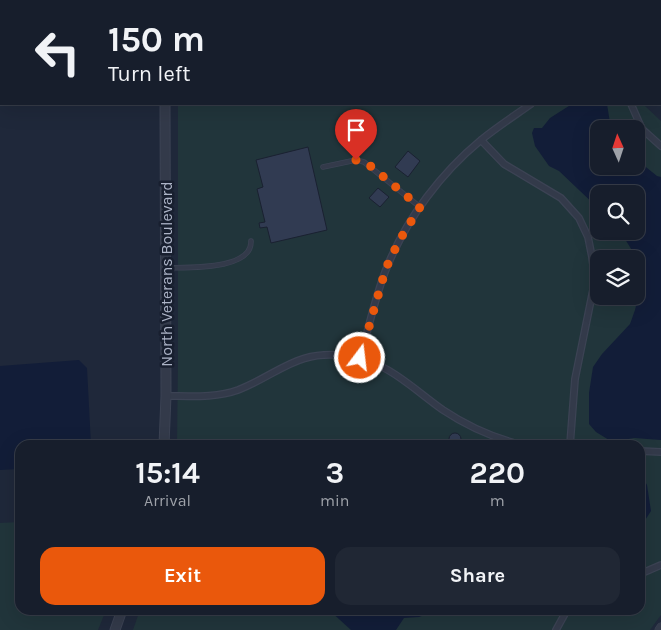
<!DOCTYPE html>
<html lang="en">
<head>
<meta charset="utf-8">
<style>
	:root { --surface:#171e2c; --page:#202734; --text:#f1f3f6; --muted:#9ea2a9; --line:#363c48; --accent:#ea580c }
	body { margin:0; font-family:Karla,sans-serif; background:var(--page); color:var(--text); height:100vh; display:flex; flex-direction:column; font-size:19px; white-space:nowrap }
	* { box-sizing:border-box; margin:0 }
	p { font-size:16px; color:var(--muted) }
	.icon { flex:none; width:28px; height:28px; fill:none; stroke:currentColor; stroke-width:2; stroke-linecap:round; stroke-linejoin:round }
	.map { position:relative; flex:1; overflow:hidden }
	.details { position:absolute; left:15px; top:440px; width:630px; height:175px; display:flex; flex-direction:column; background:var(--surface); border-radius:15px; box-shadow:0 5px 20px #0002,0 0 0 1px var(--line) }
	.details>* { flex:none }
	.hud { position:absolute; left:0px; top:0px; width:661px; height:105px; box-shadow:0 5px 20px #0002,0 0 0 1px var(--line); background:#171e2c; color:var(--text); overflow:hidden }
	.needle { width:32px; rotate:357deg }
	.buttons { position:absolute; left:590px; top:120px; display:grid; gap:10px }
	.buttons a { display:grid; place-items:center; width:55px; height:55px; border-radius:10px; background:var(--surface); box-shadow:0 5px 20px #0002,0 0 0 1px var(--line); font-size:25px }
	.pin { position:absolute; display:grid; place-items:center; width:42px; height:42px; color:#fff; margin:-51px -21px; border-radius:50% 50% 50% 0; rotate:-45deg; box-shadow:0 0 5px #0007 }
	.pin .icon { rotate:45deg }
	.me { position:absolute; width:55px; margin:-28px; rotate:15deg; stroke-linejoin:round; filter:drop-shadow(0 0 4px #0008) }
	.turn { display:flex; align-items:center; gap:18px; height:105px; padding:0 25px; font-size:22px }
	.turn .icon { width:65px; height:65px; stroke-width:2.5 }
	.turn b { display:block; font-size:35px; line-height:42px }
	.eta { display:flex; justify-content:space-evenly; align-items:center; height:85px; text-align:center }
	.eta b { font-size:30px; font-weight:700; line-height:35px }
	.primary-button { display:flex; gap:10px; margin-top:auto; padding:10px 25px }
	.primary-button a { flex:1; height:58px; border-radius:15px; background:var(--accent); color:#fff; font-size:20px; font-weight:700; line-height:58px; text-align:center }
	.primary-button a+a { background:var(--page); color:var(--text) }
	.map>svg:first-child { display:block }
	.green { fill:#21353b; fill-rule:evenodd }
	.water { fill:#121d38 }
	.building { fill:#313b52; stroke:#1a2131 }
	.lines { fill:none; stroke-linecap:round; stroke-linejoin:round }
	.service-casing { stroke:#3c4354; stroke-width:5.5 }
	.pedestrian-casing { stroke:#3c4354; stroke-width:8 }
	.minor-casing { stroke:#3c4354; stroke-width:9 }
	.tertiary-casing { stroke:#3c4354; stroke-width:11 }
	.service { stroke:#333a4a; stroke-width:4 }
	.pedestrian { stroke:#333a4a; stroke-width:5.5 }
	.minor { stroke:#333a4a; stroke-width:8 }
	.tertiary { stroke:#333a4a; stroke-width:9 }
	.route { stroke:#ea580c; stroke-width:9; stroke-dasharray:0 16.2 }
	.labels { text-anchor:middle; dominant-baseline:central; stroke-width:5; stroke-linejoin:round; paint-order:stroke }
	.street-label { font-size:16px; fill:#adb4c7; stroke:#181f2f }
</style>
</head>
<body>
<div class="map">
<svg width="661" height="630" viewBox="0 0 661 630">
	<rect width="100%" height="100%" fill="#1f283a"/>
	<path class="green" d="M177 0H631V1H177Z
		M178 104H645V106L661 121V615L650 630H133L140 610H640V445H177L178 359ZM599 129H636V166H599ZM599 194H636V231H599ZM599 259H636V296H599Z
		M20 522V610H106L98 630H0V523Z"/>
	<path class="water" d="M572 104H607L611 129H599V166H636V159L657 176 661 177V440L634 438 617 441 609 440 596 432 589 424V393L593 367 602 354 630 324 635 310 642 280 636 259H635L633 252 620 231H636V194H599V209L559 171 549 166 535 146 532 133 534 128H542L550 118Z
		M79 360 87 368 91 445H20V469L0 470V366Z
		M640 472 647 485 651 511 640 528Z
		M329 610H438L419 617 404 618 396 630H351Z"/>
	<path class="building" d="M308 147 327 230 271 243 267 227 260 228 259 223 265 222 257 189 263 187 256 160Z
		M408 151 420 161 408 177 395 167Z
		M378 188 389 197 380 207 369 198Z
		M449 439a6 6 0 1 1 12 0a6 6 0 1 1-12 0Z"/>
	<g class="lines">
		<g class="service-casing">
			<path id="service" d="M507 1 508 0
				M323 167 356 160 364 162 420 207
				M165 268C185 267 252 271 251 241"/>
		</g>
		<g class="pedestrian-casing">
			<path id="pedestrian" d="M596 1V0
				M631 104 642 129 661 146
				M481 140 504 164 561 198 579 218 588 237 592 257 595 280 575 379 570 445
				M360 358C369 328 375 296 387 267 407 218 441 173 481 140 497 127 514 116 531 104
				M166 396C190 396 216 398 238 390 281 373 296 349 348 356 387 361 412 388 443 410 467 426 494 438 522 445
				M640 451 661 452
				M640 574 661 565
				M556 630 567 610"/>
		</g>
		<g class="minor-casing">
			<path id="minor" d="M659 630 661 627"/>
		</g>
		<g class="tertiary-casing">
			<path id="tertiary" d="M164 0V1
				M164 445 166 396 165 104
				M115 630 122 610"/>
		</g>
		<use href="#service" class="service"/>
		<use href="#pedestrian" class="pedestrian"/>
		<use href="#minor" class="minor"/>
		<use href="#tertiary" class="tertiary"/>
	</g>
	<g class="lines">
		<path class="route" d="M356 160 368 164 420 207 399 241 386 268 360 358"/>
	</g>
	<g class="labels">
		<g class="street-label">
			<text transform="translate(166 274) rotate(-90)">North Veterans Boulevard</text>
		</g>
	</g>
</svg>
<div class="buttons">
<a><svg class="needle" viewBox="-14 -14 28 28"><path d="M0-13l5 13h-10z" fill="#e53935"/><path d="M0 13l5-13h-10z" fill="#9ea2a9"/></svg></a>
<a><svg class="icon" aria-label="search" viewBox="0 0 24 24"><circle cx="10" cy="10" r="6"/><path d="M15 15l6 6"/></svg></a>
<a><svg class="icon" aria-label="layers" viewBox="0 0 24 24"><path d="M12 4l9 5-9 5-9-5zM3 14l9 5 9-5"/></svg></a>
</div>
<div class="pin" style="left:356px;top:160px;background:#d93025"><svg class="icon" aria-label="arrive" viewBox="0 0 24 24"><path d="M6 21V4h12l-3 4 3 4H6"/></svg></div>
<svg class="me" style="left:360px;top:358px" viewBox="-20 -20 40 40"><circle r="17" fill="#ea580c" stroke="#fff" stroke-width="3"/><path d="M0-11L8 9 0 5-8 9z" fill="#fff"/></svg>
<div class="hud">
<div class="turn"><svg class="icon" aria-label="left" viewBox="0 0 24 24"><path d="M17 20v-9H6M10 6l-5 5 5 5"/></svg><div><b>150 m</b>Turn left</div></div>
</div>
<section class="details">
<div class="eta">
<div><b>15:14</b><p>Arrival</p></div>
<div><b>3</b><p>min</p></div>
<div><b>220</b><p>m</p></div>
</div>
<div class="primary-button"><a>Exit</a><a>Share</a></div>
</section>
</div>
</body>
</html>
